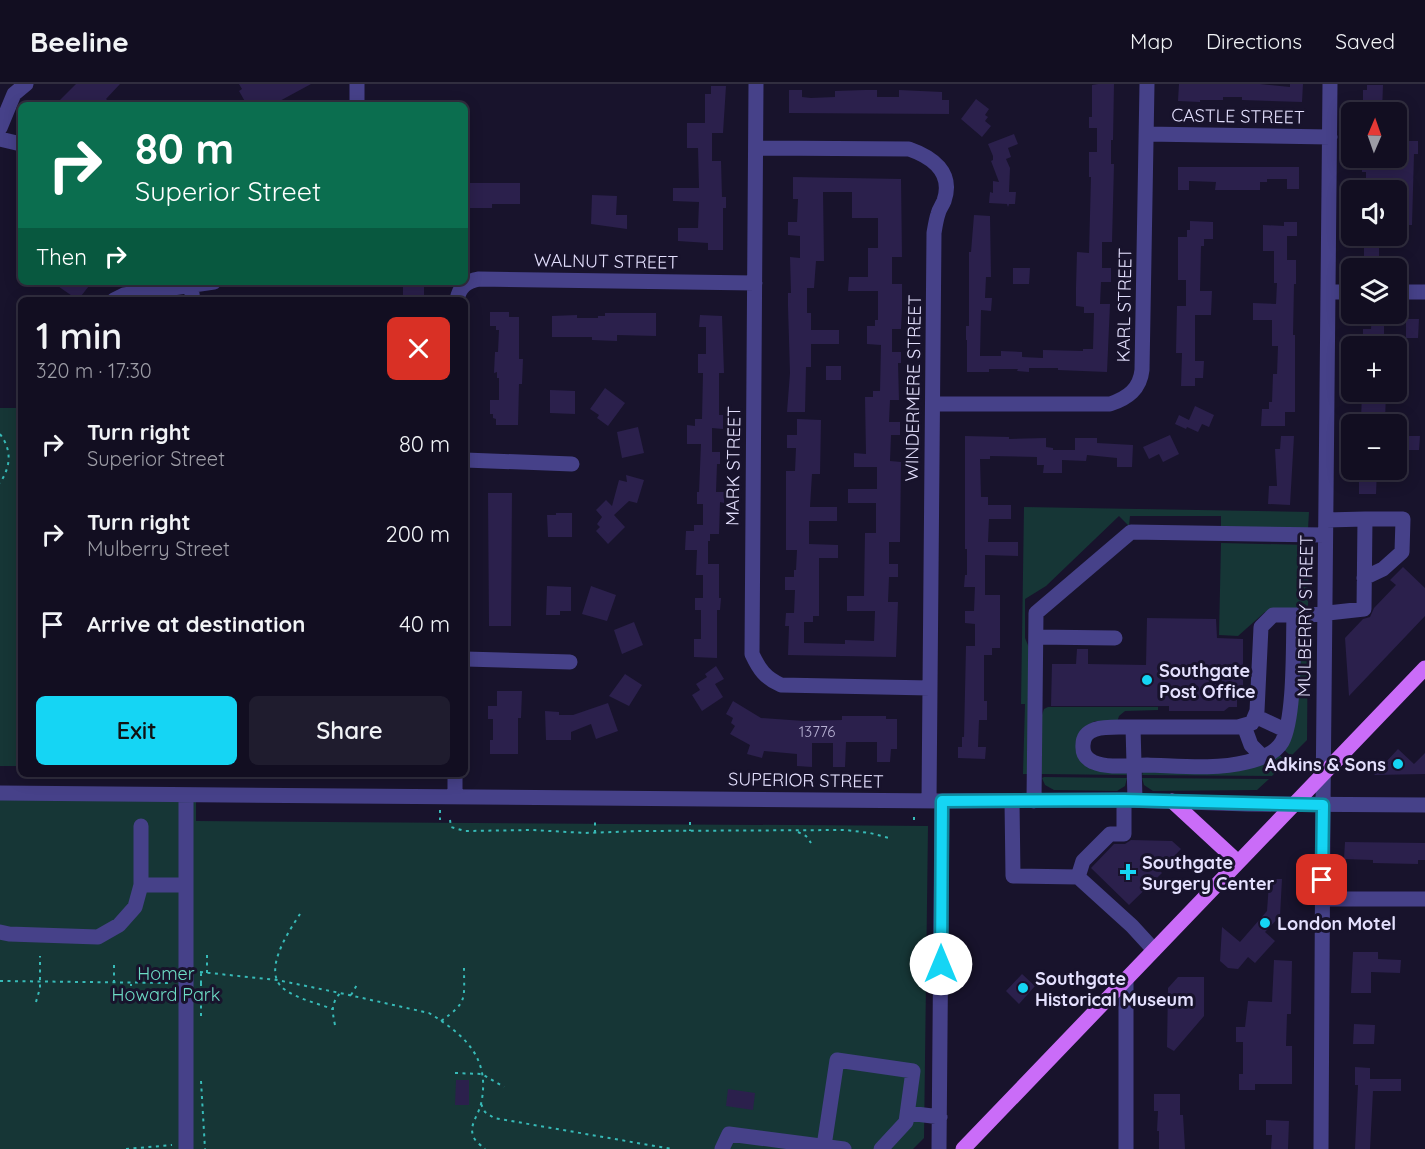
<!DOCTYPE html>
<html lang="en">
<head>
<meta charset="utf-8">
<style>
	:root { --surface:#120e21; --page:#1f1c2e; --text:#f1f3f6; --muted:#9c9ca5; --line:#312e3f; --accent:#15d5f4 }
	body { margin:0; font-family:Quicksand,sans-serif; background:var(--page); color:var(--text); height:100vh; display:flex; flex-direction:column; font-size:22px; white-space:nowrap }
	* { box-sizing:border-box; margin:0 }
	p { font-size:20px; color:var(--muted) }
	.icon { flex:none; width:33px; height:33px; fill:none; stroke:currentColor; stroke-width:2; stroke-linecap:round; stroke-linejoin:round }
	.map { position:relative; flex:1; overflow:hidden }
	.drawer { position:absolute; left:18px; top:213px; width:450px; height:480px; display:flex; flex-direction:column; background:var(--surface); border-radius:9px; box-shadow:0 3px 15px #0003,0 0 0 2px var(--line) }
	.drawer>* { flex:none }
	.hud { position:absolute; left:18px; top:18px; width:450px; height:183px; border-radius:9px; box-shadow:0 3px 15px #0003,0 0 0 2px var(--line); background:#0b6e4f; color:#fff; overflow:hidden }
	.needle { width:39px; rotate:2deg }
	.buttons { position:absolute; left:1341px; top:18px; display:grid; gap:12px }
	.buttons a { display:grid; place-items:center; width:66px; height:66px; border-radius:9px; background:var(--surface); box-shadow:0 3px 15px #0003,0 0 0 2px var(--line); font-size:30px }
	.pin { position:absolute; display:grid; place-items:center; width:51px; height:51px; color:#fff; margin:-26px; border-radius:12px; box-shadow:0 3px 9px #0006 }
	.me { position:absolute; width:66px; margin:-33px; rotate:0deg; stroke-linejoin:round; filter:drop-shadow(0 0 4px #0008) }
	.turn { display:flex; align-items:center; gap:21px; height:126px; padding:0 18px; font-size:27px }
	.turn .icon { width:78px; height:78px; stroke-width:2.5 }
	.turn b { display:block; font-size:42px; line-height:51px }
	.then { display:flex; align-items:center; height:57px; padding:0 18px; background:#0003; gap:12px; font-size:22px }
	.round { display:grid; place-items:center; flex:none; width:63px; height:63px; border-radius:9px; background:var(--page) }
	.head { display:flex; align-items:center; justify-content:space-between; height:102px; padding:0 18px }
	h1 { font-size:36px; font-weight:600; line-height:45px }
	.action { display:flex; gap:12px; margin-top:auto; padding:12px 18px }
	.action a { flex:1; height:69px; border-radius:9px; background:var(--accent); color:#111; font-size:24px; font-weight:600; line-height:69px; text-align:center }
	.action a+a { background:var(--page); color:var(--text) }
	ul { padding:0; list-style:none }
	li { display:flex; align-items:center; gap:18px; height:90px; padding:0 18px }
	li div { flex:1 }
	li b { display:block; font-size:22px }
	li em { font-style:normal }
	header { display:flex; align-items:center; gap:36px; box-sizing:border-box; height:84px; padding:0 30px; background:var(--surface); border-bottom:2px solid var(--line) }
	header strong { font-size:28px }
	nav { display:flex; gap:33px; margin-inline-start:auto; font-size:21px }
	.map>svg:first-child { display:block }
	.green { fill:#163636 }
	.building { fill:#2b204c }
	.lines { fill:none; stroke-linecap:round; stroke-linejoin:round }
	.path { stroke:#37bab7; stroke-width:2; stroke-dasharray:3 4.5; stroke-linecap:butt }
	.minor { stroke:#464189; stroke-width:15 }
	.major { stroke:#ca6cf8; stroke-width:15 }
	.route-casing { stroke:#0e8a9f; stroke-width:15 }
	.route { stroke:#15d5f4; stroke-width:10 }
	.poi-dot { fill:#15d5f4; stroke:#18132c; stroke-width:2 }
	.labels { text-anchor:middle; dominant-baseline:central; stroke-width:6; stroke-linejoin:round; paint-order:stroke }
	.number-label { font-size:15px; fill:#b6b0d2 }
	.street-label { font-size:18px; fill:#e4e0fe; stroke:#18132c }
	.poi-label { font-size:18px; font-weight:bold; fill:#e4e0fe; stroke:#18132c; text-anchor:start }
	.park-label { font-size:18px; fill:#6ddcc5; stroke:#18132c }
</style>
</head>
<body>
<header>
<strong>Beeline</strong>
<nav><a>Map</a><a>Directions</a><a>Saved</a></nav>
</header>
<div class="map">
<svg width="1425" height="1065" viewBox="0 0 1425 1065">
	<rect width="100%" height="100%" fill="#18132c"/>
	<path class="green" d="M0 324H21V682H0Z
		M1024 423 1309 428 1308 445H1221V432H1130L1129 442 1119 432 1046 502 1025 515V554L1030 566 1027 690H1023L1025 620H1021Z
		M1221 459 1309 461 1308 526 1265 528 1238 552 1219 551Z
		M1308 539 1307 656 1291 672 1282 664 1299 540Z
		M1048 623H1158V626L1125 627 1119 632 1117 638 1095 637 1090 640 1077 669 1126 687 1127 691 1041 690 1042 631 1044 625Z
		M1277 669 1286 677 1272 692 1142 691 1143 688Z
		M1042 694 1044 693 1127 694 1125 702 1117 707 1054 706 1045 701Z
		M1142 694 1269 695 1257 706 1153 707 1144 701Z
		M0 711 196 713V737L928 742 924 1054 913 1065H0Z"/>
	<path class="building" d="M76 0H120L106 15 113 21H55Z
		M239 0H311L276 19 274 16 265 21H247L239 7 242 5Z
		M1098 0H1114L1113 56H1111V80H1114L1112 158H1102V184H1111V198H1101L1100 220H1110L1107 288 1058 286V284H1029V288L1017 287 1018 285H989V288H967V256H966V242H969V168H971L974 131 990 132 991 193H986L985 214H992L991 227 981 226 980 272H1001V267L1022 268V273L1043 274V266L1083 267V265H1093L1094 229H1084V223L1076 222V204L1077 168 1089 169 1091 93H1089V68H1097V44H1089V33H1092V1Z
		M1179 0H1260L1290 3V0H1303L1302 18 1242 16V13H1223V16H1200V18L1178 17Z
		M1367 1H1383L1382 28H1367V16H1363V6H1367Z
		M711 2H726L723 49H712V77H721L722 113H726V124H723V166H708V159L678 157V144H698L699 118 673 117V104H699L698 64H687V39H705V10H711Z
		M789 6H802V13L811 14 835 13V7L865 6H877V13H899V6L942 8V16H949V30L789 29Z
		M976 15 989 25 985 31 988 33 985 37 991 42 982 53 961 35Z
		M1014 50 1018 60 1008 64 1011 73 1006 75 1010 84 1009 108H1016L1015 120H1009L1008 123 1007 120 989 119 990 108 993 109V97L999 98 991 77 993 76V72L988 60Z
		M1404 57H1418V70H1414L1412 141H1397V106H1366V88H1362V77H1367V74H1381V78H1404Z
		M1178 83H1299V105H1287V95H1267V98H1260V106H1215L1216 98 1189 97V106H1178Z
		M793 93 901 95 902 173H892V200H902V225L901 245H892V268H901V279H898L899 316H890L889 338H900V351H891L890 377 901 378 900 458H889V480H898V493H889L888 518H898L896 573 788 571 789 542H785L786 529H794L795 506H785V493H794V486H796L797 466H786V387H795L796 364H787V351H797V335L821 336 820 390H812L810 423H837V437H809V460L838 461V474H819V532H813V538H804V559L845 560V556L874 557 875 527H847V512H864L865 449H876V419H848V405H877V383H854V369L866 370 865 313H873V307H880L881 261 867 260V242H875V236H878V207H848L849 193H868V164H878V134H852V108H823L824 177H816L814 204H807V229H811V246H839V260H811V283H806L805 328H787L790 289 788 222V209H791L790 173 800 174V152L788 151V138H797L798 115H793Z
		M465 99H520V120H492V124H465Z
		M592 111 617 112 616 131H627V145L591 140Z
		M1190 137 1213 138V155H1204V162H1201L1200 207H1212L1211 231H1195V277H1204L1203 294H1195V302H1181L1182 269H1176L1177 222H1186V196H1178V153H1187V146H1190Z
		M1284 138H1297V152H1287V176H1296V200H1294L1293 251H1295V328H1285V342H1261L1262 325H1269V318H1272L1273 290H1277L1278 262H1272V236H1253V219L1276 220 1277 199H1274V167H1263V141L1284 142Z
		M1364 152H1379V184H1364Z
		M1013 184H1030L1029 200H1013Z
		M52 198H92L78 216Z
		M403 198H424V213H403Z
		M490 228H509V233H519V275H523L522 300H519L518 341H496V335L493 334V330H490V316H499V294H497V288L494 289 495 268H498L499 246H496V242H490Z
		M605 229H656V252L617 251V257L592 256V253H552V232L577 231V234H598V232H605Z
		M1372 230H1384V260H1363V245H1371Z
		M700 231 722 232 724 289H719V331H723V345L712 344V368H720V380H717L716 408H724V419L720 418 719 450H710V457H708V480H719V514H721L720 526H717V574L694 573V555H701V526H695V514H703V491H696L697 466H685L686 447H694V441H703V420H697V408H699L701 360H687V341L695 342V335H702L703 289H698V270H706V243H699Z
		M1406 235H1419L1418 254H1406Z
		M826 282H841V296H826Z
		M605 304 625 319 608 342 597 334 599 331 590 325Z
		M550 306 575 307V330L550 329Z
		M1362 308H1386L1385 337 1361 336Z
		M1195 322 1214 331 1209 343 1202 340 1198 348 1187 343 1186 345 1175 340 1179 331 1189 336Z
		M638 343 644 369 622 374 617 348Z
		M1170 351 1179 370 1163 378 1159 370 1149 375 1143 363Z
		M965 352 1009 353V355L1046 354V363L1053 364V366H1075V354H1097V359L1133 361 1132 383H1117V374L1087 371 1086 377 1062 376V389H1043L1044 381H1037V373L990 372V375H980L981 413H988V421H1011V435H989L988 458H1018V472L985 471V511H1000V564H992V571H984V617H987V636H979L978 663H986L985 675 958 674V663H962V653H964L966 562H975V540L965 539V527H974L975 503H964L965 491H967V465H965Z
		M1281 352H1294L1290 421 1268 420 1269 402H1277L1275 365H1280Z
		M1405 352H1420L1419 366H1405Z
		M1359 386H1377L1376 410H1359Z
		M626 391 644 396 637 419 629 417 614 431 625 443 608 460 596 447 600 443 597 440 602 433 596 426 606 416 612 422 619 396 627 398Z
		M488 409H512L511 542H489Z
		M556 429H572V453H548L547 431H556Z
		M1403 483 1425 504V532L1349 612 1345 554 1363 535 1370 533 1374 524 1396 501 1390 496Z
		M547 502 571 503V527H560V531H546Z
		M591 502 616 511 607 537 582 530Z
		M1147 534 1216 535 1217 554 1243 555V610L1237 615V623H1229L1224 627H1169V622H1051L1052 580H1076L1077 565H1088V580L1146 581Z
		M634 538 643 561 622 570 614 546Z
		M716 582 724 595 715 600 723 613 702 627 692 611 700 606 696 600 707 593 705 590Z
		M625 590 642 601 629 622 609 612Z
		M497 607H522L521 634H518V670H490V656H493V635H488V622H497Z
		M733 617 761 634 804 637 842 636V632H886V635H897V665H891L890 678H877V658H846L845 683H833V659H812V683L797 682V670L764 667 762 674 747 670 750 661 730 650 735 642 731 639 733 634 726 630Z
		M608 619 618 647 596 655 591 640 571 648V656H546L545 627 559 628V631H573Z
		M1398 665 1414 680 1425 669V690L1374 691Z
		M1131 756 1172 757 1181 765 1160 787 1162 789 1129 821 1091 784 1114 760H1125Z
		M1345 758 1425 759V776H1418V780L1373 779V776L1344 775Z
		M1273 795H1282L1280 832 1265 848 1275 857 1255 879 1248 873 1238 885 1228 884 1220 877 1222 843 1240 858 1267 827 1269 799Z
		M1353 868H1378V875L1401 876 1400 889 1371 888V909H1351Z
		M1274 876 1292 877 1291 930H1287L1286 962H1292V1000H1255V1006H1239V990H1243V958H1236V943H1245L1248 917 1272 918Z
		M1022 890 1035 902 1019 920 1006 907Z
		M1178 893H1204V932L1174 967 1167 963 1168 904Z
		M1354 940 1375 941 1374 960H1353Z
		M1355 983 1370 984V995H1401V1007H1373L1370 1065H1355L1358 1001H1355Z
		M456 996H469V1021H455Z
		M728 1005 755 1009 753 1026 726 1022Z
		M1154 1010H1180V1031H1183L1185 1065H1159V1047H1157L1158 1027H1154Z
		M1266 1036 1289 1037 1288 1065H1271L1272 1051H1266Z"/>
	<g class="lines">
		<path class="path" d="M0 350C12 366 11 382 0 399
			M440 726V736
			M450 736 451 743 465 747 533 746 585 749 641 747 846 746 870 749 889 754
			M914 736V730
			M690 738V747
			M798 748 806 752 811 759
			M595 749V737
			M300 830C289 847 261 888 284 905 297 915 317 919 332 925
			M200 888 277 896 340 909 429 929C465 951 491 974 481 1020 479 1030 469 1041 473 1051 474 1057 481 1061 485 1065
			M201 889V900
			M207 889V868
			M0 897 171 899
			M114 899V878
			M200 900H201V935
			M351 911 358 899
			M131 917V900
			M36 918 40 904V872
			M441 937C468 918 464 915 464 884
			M335 941C332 927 331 920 340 909
			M455 989 482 990 504 1003
			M201 997 205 1065
			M481 1020 485 1028 494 1034 672 1065
			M126 1065 172 1061"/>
		<path class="minor" d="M357 0V21
			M756 0 752 570C759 585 765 594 781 601L930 604
			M0 44 14 10 26 0
			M1146 50 1330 53
			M0 55 21 60
			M756 64 909 65C932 73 954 88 944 117 942 122 939 125 938 130 936 136 935 143 934 149L929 717
			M190 198 193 216
			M1328 208H1352
			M1396 208H1425
			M114 216 124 211 214 198
			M457 216C459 203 467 197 479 195L755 199
			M933 320H1110C1128 314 1140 305 1142 286L1147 0
			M465 376 572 380
			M1364 494 1383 485 1402 468 1403 435H1365
			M1036 553 1115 554
			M465 575 570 578
			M1255 632 1285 646
			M1244 642 1251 661 1263 673
			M1133 643C1115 644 1081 638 1083 664 1083 671 1087 675 1093 678 1109 685 1130 681 1147 681 1180 682 1215 686 1247 678 1260 675 1275 670 1282 658 1295 634 1293 561 1294 531
			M0 709 942 717 1124 716 1248 720 1425 721
			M455 712V690
			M1135 716 1133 643H1238L1252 639 1257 627 1261 543 1273 531H1310L1364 525 1365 435 1326 436
			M1012 717 1013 792 1078 793 1132 842 1154 866
			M1034 717 1036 529 1131 448 1325 451
			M1078 793 1083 777 1110 750H1124V716
			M141 801H186
			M1322 815H1425
			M0 848 9 850 98 853 119 841 135 823 141 801V742
			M908 1029 940 1033
			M824 1062 837 976 913 987 906 1038 881 1065
			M186 1065V711
			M722 1065 729 1050 844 1065
			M939 1065 942 717
			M1126 1065V895
			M1321 1065 1323 721 1330 0"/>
		<path class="major" d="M1172 717 1238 778
			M963 1065 1425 584"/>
	</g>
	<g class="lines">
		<g class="route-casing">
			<path id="route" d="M941 880 942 717 1124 716 1323 721 1322 796"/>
		</g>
		<use href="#route" class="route"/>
	</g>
	<g class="poi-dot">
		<circle cx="1147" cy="596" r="6"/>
		<circle cx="1398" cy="680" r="6"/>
		<path d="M1125 779h6v6h6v6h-6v6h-6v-6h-6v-6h6z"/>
		<circle cx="1265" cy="839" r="6"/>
		<circle cx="1023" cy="904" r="6"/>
	</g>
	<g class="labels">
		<g class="number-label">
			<text x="817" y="647">13776</text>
		</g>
		<g class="street-label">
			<text transform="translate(1238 32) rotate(1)">CASTLE STREET</text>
			<text transform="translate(606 177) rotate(1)">WALNUT STREET</text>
			<text transform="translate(1124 221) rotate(-89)">KARL STREET</text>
			<text transform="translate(913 304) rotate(-89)">WINDERMERE STREET</text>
			<text transform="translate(733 382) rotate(-89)">MARK STREET</text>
			<text transform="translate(1305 532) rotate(-89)">MULBERRY STREET</text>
			<text transform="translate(806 696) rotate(1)">SUPERIOR STREET</text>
		</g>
		<g class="poi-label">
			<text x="1159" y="586">Southgate<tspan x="1159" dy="21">Post Office</tspan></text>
			<text x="1386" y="680" text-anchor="end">Adkins &amp; Sons</text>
			<text x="1142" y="778">Southgate<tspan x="1142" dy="21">Surgery Center</tspan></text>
			<text x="1277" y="839">London Motel</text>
			<text x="1035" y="894">Southgate<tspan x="1035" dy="21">Historical Museum</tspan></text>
		</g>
		<g class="park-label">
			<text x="166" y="889">Homer<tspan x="166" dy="21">Howard Park</tspan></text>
		</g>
	</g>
</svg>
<div class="buttons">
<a><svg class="needle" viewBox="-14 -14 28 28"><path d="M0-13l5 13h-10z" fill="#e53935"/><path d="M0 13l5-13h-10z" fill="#9c9ca5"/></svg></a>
<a><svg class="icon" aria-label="sound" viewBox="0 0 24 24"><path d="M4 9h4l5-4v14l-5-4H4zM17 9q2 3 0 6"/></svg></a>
<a><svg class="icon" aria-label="layers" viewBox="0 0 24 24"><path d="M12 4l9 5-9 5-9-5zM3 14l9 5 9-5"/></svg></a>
<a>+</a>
<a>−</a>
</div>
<div class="pin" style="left:1322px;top:796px;background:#d93025"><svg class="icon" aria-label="arrive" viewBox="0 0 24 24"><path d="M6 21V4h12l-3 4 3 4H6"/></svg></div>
<svg class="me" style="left:941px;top:880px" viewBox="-20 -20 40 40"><circle r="19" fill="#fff"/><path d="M0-13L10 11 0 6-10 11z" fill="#15d5f4"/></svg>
<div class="hud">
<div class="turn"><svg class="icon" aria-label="right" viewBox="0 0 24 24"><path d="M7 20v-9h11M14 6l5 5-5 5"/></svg><div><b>80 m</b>Superior Street</div></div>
<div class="then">Then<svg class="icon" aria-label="right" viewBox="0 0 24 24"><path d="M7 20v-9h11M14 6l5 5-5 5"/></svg></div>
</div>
<section class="drawer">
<div class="head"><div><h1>1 min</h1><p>320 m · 17:30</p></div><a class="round" style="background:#d93025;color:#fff"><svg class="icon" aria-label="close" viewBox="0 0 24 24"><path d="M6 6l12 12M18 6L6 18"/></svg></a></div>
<ul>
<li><svg class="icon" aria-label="right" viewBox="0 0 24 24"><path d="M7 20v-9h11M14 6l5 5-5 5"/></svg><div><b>Turn right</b><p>Superior Street</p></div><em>80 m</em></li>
<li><svg class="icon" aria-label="right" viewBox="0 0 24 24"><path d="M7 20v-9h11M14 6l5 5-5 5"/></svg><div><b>Turn right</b><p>Mulberry Street</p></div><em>200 m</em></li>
<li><svg class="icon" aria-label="arrive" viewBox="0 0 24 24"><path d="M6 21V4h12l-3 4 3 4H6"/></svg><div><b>Arrive at destination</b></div><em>40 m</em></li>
</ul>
<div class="action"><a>Exit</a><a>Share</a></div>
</section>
</div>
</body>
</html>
